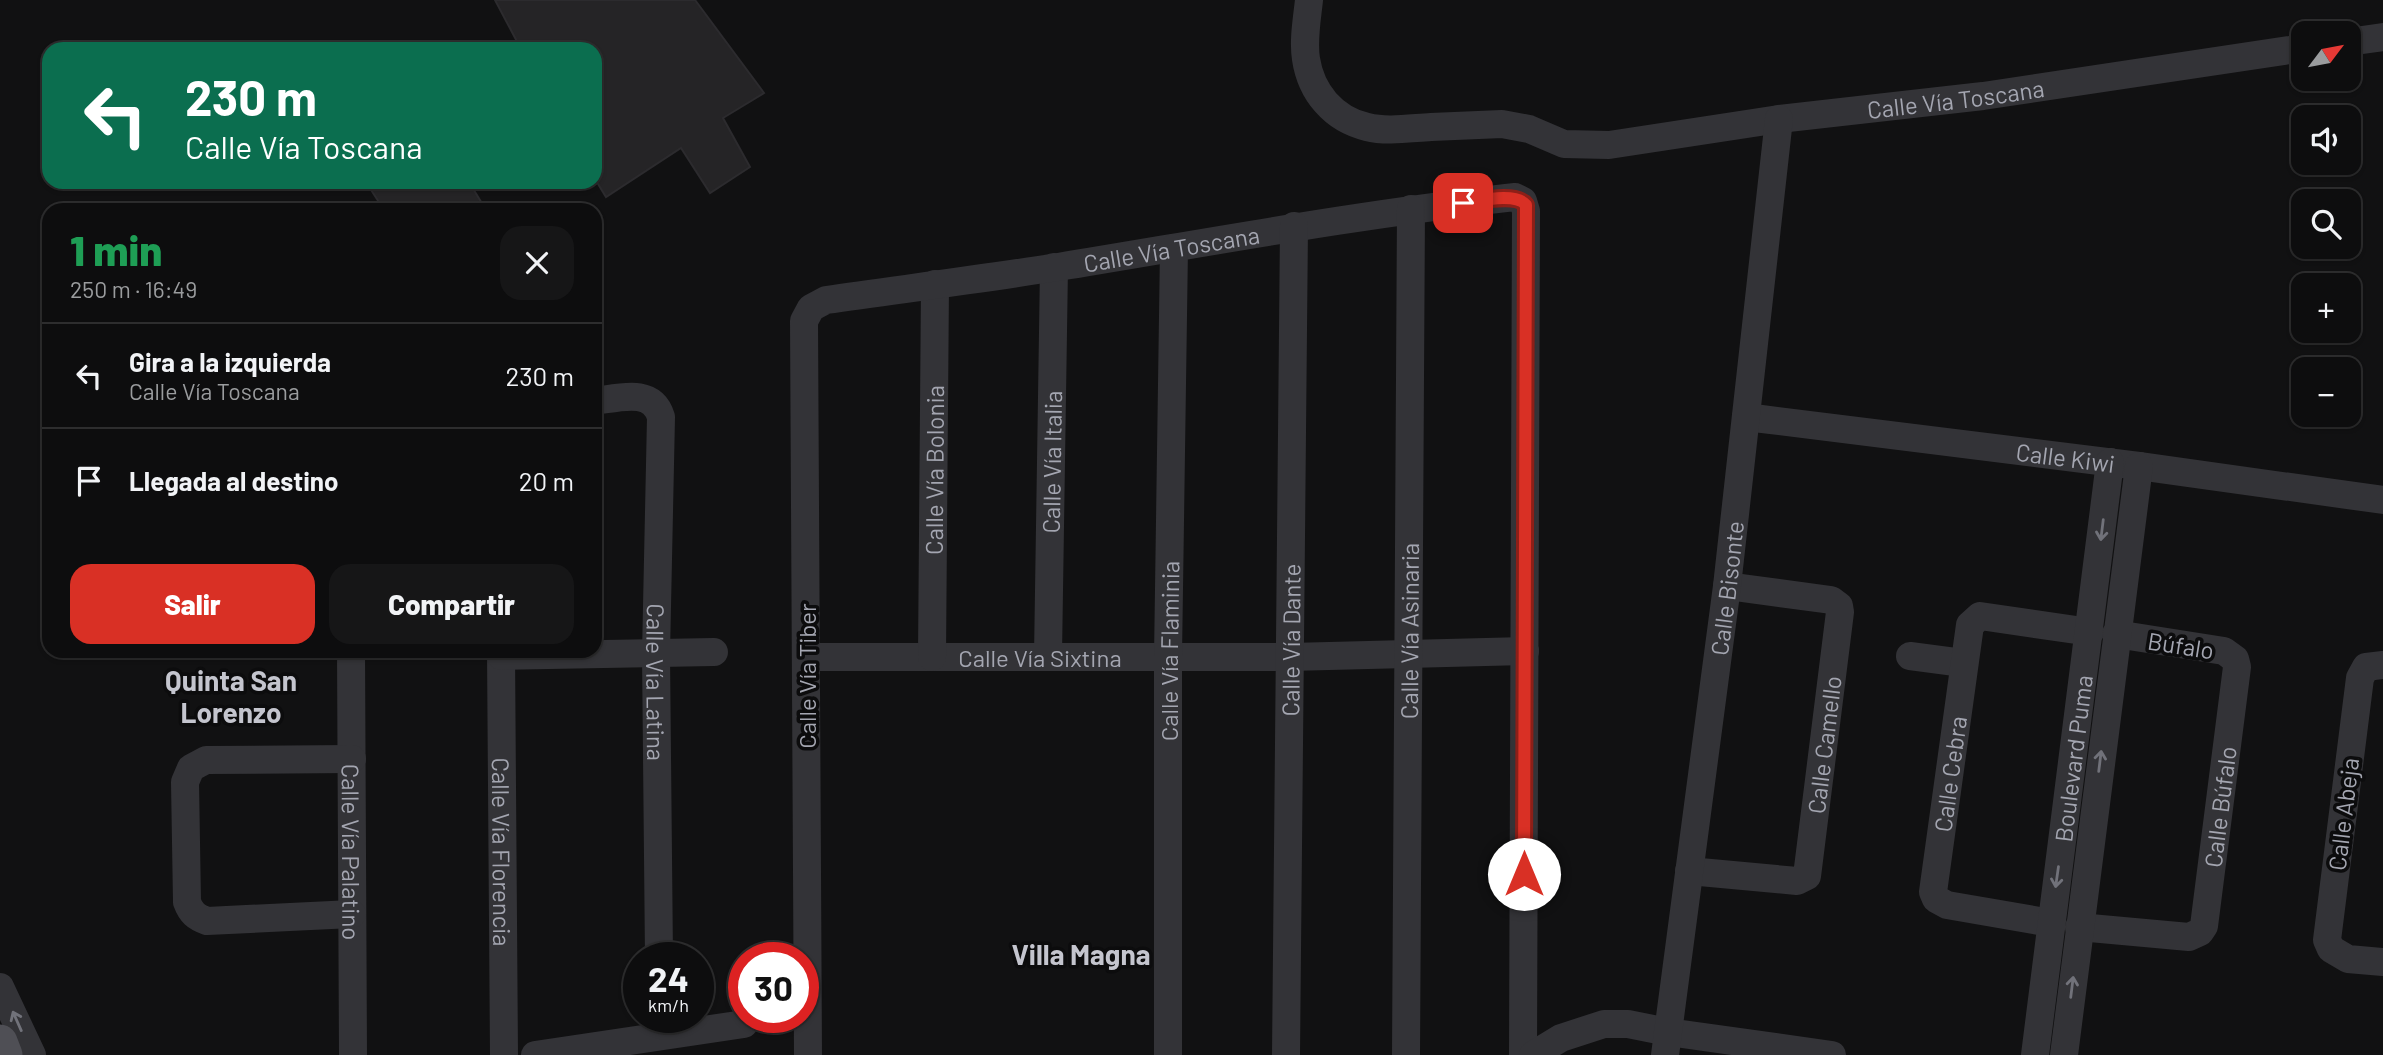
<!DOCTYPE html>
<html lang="es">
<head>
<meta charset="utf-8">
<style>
	:root { --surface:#0d0d0e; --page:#161617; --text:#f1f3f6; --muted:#9a9c9e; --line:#2d2d2e; --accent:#d93025 }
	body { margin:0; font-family:Barlow,sans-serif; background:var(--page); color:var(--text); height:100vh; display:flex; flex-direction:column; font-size:26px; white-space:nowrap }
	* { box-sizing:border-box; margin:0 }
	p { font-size:23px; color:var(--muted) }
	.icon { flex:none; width:38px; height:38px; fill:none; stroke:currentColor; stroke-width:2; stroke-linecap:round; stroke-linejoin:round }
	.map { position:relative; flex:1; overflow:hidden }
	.drawer { position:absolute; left:42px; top:203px; width:560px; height:455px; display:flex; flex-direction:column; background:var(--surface); border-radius:21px; box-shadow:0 2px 5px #0004,0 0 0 2px var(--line) }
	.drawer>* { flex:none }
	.banner { position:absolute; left:42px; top:42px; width:560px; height:147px; border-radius:21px; box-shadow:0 2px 5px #0004,0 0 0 2px var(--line); background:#0b6e4f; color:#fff; overflow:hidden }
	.needle { width:46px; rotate:58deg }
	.buttons { position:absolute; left:2291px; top:21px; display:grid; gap:14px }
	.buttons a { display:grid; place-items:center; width:70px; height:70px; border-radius:14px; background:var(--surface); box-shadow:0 2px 5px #0004,0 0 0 2px var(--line); font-size:35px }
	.speed { position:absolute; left:623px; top:942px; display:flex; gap:14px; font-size:35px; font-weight:700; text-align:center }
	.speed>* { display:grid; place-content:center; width:91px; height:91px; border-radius:50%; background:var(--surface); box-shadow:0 2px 5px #0004,0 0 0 2px var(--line); line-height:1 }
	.speed small { font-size:18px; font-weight:400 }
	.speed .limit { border:10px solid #d22; background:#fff; color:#111 }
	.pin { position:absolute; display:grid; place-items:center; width:60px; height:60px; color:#fff; margin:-30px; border-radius:14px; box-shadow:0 4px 10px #0006 }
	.me { position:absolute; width:77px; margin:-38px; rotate:0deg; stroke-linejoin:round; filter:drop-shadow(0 0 5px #0008) }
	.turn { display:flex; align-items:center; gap:24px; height:147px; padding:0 28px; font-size:32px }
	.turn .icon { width:91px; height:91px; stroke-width:2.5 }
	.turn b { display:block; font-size:49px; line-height:60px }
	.round { display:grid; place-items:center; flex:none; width:74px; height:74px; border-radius:21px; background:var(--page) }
	.overview { display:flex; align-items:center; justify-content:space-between; height:119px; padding:0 28px }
	h1 { font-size:42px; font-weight:800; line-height:52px; color:#1e9e55 }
	.cta { display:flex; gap:14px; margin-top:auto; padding:14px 28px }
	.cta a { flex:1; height:80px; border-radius:21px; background:var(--accent); color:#fff; font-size:28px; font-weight:800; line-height:80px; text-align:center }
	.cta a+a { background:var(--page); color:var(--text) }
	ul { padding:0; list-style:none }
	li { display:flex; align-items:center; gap:21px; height:105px; padding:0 28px; border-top:2px solid var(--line) }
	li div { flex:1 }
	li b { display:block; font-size:26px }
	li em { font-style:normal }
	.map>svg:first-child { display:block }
	.building { fill:#252426; stroke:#2c2b2e; stroke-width:2 }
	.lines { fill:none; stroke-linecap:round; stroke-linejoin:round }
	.minor { stroke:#333337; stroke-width:28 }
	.major { stroke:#4f4f55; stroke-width:35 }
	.oneway { stroke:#71727a }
	.route-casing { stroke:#8d1f18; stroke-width:18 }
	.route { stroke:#d93025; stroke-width:12 }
	.labels { text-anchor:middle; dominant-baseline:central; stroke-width:7; stroke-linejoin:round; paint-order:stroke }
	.street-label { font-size:24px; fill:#a4a6b1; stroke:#0c0c0d }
	.quarter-label { font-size:28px; font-weight:bold; fill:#c4c5ce; stroke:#0c0c0d }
</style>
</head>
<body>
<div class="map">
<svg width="2383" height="1055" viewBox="0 0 2383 1055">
	<rect width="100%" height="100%" fill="#111112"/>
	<path class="building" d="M495 0H695L764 93 723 118 750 167 710 193 681 148 606 197 595 179V49H521Z
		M366 182H469L486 210H384Z"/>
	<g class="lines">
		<g class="minor">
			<path id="s1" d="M1309 0C1307 19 1303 40 1306 59 1311 92 1333 119 1367 127 1387 132 1411 128 1431 127 1455 126 1478 125 1502 124L1529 129 1564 144 1609 145 1779 119 1983 96 2303 48"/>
			<path d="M2348 42 2383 37"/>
			<path id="s2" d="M595 401C619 398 652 387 661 417L656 654 659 957"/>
			<path id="s3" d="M1746 417 2139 466 2383 500"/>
			<path id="s4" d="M351 651 353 1055"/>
			<path id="s5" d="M501 651 504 1055"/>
			<path d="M501 656 714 652"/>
			<path id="s6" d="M1048 656 1054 267"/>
			<path d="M1910 656 1963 663"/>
			<path id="s7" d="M807 657H1290L1525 651"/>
			<path id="s8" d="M932 657 935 284"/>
			<path d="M2383 665 2366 667 2360 678 2327 940 2331 949 2348 959 2383 962"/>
			<path id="s9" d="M1689 871 1797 881 1807 876 1840 612 1839 606 1831 600 1727 586"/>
			<path d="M352 914 207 921C196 917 191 913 187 902L185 782 191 768 206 760 352 759"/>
			<path id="s10" d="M2051 923 1947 905 1936 899 1933 892 1970 625 1980 616 2090 632"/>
			<path id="s11" d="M2079 927 2189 937 2200 932 2204 926 2237 667 2235 659 2224 651 2116 634"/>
			<path d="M0 987 32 1055"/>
			<path d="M535 1055 744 1024"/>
			<path id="s12" d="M808 1055 804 321 811 308 826 300C903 289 981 279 1058 267 1211 242 1361 214 1515 197L1523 201 1526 211 1523 1055"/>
			<path id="s13" d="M1168 1055V657L1174 248"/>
			<path id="s14" d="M1286 1055 1294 226"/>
			<path id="s15" d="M1406 1055 1411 209"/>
			<path d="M1533 1055 1561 1038 1604 1024H1628L1668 1032 1832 1055"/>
			<path id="s16" d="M1665 1055 1727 586 1779 119"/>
			<path id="s17" d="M2035 1055 2110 462"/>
			<path d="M2064 1055 2139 466"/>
		</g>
		<path class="major" d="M0 1042 5 1055"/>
	</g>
	<defs><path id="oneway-shaft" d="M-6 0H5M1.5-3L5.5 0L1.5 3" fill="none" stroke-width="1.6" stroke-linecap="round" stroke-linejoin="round" transform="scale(1.75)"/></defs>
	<g class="oneway">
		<use href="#oneway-shaft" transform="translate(2102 530) rotate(97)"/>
		<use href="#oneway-shaft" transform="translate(2100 761) rotate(-83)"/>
		<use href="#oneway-shaft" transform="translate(2057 877) rotate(98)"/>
		<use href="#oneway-shaft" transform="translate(2072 987) rotate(-83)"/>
		<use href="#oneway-shaft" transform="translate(17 1021) rotate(-114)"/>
	</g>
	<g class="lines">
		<g class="route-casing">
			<path id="route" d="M1463 203C1479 201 1516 192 1526 205L1524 874"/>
		</g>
		<use href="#route" class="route"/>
	</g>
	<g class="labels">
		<g class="street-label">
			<text stroke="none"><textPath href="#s1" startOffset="752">Calle Vía Toscana</textPath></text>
			<text stroke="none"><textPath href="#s12" startOffset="1115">Calle Vía Toscana</textPath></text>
			<text stroke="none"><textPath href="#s3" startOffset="322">Calle Kiwi</textPath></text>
			<text stroke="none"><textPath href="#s6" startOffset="194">Calle Vía Italia</textPath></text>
			<text stroke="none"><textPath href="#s8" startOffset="187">Calle Vía Bolonia</textPath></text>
			<text stroke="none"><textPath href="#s16" startOffset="471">Calle Bisonte</textPath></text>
			<text stroke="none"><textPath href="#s15" startOffset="424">Calle Vía Asinaria</textPath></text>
			<text stroke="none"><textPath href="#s14" startOffset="415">Calle Vía Dante</textPath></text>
			<text transform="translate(2181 645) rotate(9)">Búfalo</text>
			<text stroke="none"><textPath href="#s13" startOffset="404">Calle Vía Flaminia</textPath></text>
			<text stroke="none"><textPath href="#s7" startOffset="233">Calle Vía Sixtina</textPath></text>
			<text transform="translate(806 676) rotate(-90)">Calle Vía Tiber</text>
			<text stroke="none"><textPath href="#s2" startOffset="341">Calle Vía Latina</textPath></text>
			<text stroke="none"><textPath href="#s9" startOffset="252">Calle Camello</textPath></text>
			<text stroke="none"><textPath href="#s17" startOffset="299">Boulevard Puma</textPath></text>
			<text stroke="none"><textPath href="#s10" startOffset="245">Calle Cebra</textPath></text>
			<text stroke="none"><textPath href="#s11" startOffset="250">Calle Búfalo</textPath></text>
			<text transform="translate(2343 814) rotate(-83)">Calle Abeja</text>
			<text stroke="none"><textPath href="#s4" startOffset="201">Calle Vía Palatino</textPath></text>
			<text stroke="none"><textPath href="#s5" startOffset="201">Calle Vía Florencia</textPath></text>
		</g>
		<g class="quarter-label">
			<text x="231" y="680">Quinta San<tspan x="231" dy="32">Lorenzo</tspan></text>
			<text x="1081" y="954">Villa Magna</text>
		</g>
	</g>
</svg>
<div class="buttons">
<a><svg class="needle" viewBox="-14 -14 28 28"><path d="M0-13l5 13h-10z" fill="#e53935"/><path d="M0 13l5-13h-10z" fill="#9a9c9e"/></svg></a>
<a><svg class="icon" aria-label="sound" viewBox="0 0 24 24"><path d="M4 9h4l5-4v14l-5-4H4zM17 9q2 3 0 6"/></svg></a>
<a><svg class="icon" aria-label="search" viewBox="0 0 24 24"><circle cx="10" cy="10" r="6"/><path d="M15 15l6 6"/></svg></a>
<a>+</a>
<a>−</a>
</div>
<div class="speed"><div>24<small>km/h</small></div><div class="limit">30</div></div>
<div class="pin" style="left:1463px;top:203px;background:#d93025"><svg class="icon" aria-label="arrive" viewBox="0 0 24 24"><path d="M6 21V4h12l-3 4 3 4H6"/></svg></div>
<svg class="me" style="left:1524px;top:874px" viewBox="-20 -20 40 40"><circle r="19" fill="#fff"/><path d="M0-13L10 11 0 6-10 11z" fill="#d93025"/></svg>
<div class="banner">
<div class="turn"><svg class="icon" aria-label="left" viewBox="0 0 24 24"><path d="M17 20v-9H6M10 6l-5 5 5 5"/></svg><div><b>230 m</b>Calle Vía Toscana</div></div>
</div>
<section class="drawer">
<div class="overview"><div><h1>1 min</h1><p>250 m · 16:49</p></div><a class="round"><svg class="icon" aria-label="close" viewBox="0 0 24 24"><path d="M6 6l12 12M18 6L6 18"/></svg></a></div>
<ul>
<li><svg class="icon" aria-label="left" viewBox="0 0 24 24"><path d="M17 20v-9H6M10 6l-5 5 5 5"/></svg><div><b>Gira a la izquierda</b><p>Calle Vía Toscana</p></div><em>230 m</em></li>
<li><svg class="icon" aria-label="arrive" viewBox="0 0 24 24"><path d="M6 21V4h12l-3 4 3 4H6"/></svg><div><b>Llegada al destino</b></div><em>20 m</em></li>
</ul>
<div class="cta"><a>Salir</a><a>Compartir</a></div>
</section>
</div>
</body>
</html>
